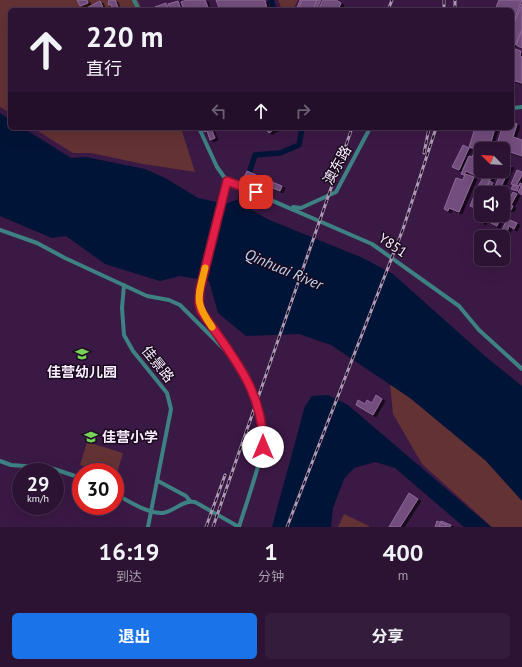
<!DOCTYPE html>
<html lang="zh">
<head>
<meta charset="utf-8">
<style>
	:root { --surface:#2c1334; --page:#341c3c; --text:#f1f3f6; --muted:#a69eac; --line:#48324f; --accent:#1a73e8 }
	body { margin:0; font-family:"PT Sans","Noto Sans SC",sans-serif; background:var(--page); color:var(--text); height:100vh; display:flex; flex-direction:column; font-size:15px; white-space:nowrap }
	* { box-sizing:border-box; margin:0 }
	p { font-size:13px; color:var(--muted) }
	.icon { flex:none; width:22px; height:22px; fill:none; stroke:currentColor; stroke-width:2; stroke-linecap:round; stroke-linejoin:round }
	.map { position:relative; height:527px; overflow:hidden }
	.panel { display:flex; flex-direction:column; background:var(--surface); flex:1 }
	.panel>* { flex:none }
	.guide { position:absolute; left:8px; top:8px; width:506px; height:122px; border-radius:6px; box-shadow:0 4px 16px #0002,0 0 0 1px var(--line); background:#2c1334; color:var(--text); overflow:hidden }
	.needle { width:26px; rotate:294deg }
	.controls { position:absolute; left:474px; top:142px; display:grid; gap:8px }
	.controls a { display:grid; place-items:center; width:36px; height:36px; border-radius:6px; background:var(--surface); box-shadow:0 4px 16px #0002,0 0 0 1px var(--line); font-size:20px }
	.speed { position:absolute; left:12px; top:463px; display:flex; gap:8px; font-size:20px; font-weight:700; text-align:center }
	.speed>* { display:grid; place-content:center; width:52px; height:52px; border-radius:50%; background:var(--surface); box-shadow:0 4px 16px #0002,0 0 0 1px var(--line); line-height:1 }
	.speed small { font-size:10px; font-weight:400 }
	.speed .limit { border:6px solid #d22; background:#fff; color:#111 }
	.pin { position:absolute; display:grid; place-items:center; width:34px; height:34px; color:#fff; margin:-17px; border-radius:8px; box-shadow:0 2px 6px #0006 }
	.me { position:absolute; width:44px; margin:-22px; rotate:0deg; stroke-linejoin:round; filter:drop-shadow(0 0 3px #0008) }
	.turn { display:flex; align-items:center; gap:14px; height:84px; padding:0 12px; font-size:18px }
	.turn .icon { width:52px; height:52px; stroke-width:2.5 }
	.turn b { display:block; font-size:28px; line-height:34px }
	.lanes { display:flex; align-items:center; height:38px; padding:0 12px; background:#0003; justify-content:center; gap:20px; direction:ltr }
	.lanes .off { opacity:.35 }
	.eta { display:flex; justify-content:space-evenly; align-items:center; height:68px; text-align:center }
	.eta b { font-size:24px; font-weight:700; line-height:28px }
	.action { display:flex; gap:8px; margin-top:auto; padding:8px 12px }
	.action a { flex:1; height:46px; border-radius:6px; background:var(--accent); color:#fff; font-size:16px; font-weight:700; line-height:46px; text-align:center }
	.action a+a { background:var(--page); color:var(--text) }
	.map>svg:first-child { display:block }
	.green { fill:#633234 }
	.water { fill:#001437 }
	.lines { fill:none; stroke-linecap:round; stroke-linejoin:round }
	.canal { stroke:#001437; stroke-width:5.5 }
	.building { fill:#724e7d; stroke:#8f699a; filter:url(#shadow) }
	.street { stroke:#3d8183; stroke-width:4 }
	.rail-casing { stroke:#ae99b4; stroke-width:3 }
	.rail { stroke:#1a0b1f; stroke-width:1.5; stroke-dasharray:4.5; stroke-linecap:butt }
	.route-casing { stroke:#92132f; stroke-width:10 }
	.route { stroke:#e11d48; stroke-width:7 }
	.slow { stroke:#f59e0b; stroke-width:7 }
	.labels { text-anchor:middle; dominant-baseline:central; stroke-width:3; stroke-linejoin:round; paint-order:stroke }
	.street-label { font-size:14px; fill:#faedfe; stroke:#1a0b1f }
	.poi-label { font-size:14px; font-weight:bold; fill:#faedfe; stroke:#1a0b1f }
	.water-label { font-size:15px; font-style:italic; fill:#c2d7f6; stroke:#1a0b1f }
</style>
</head>
<body>
<div class="map">
<svg width="522" height="527" viewBox="0 0 522 527">
	<defs>
		<filter id="shadow"><feDropShadow dx="3" dy="2" stdDeviation="0" flood-color="#0009"/></filter>
	</defs>
	<rect width="100%" height="100%" fill="#3b1945"/>
	<path class="green" d="M0 0H138L142 10H10V113L0 107Z
		M278 0H298L293 10H282Z
		M33 128H181L195 172 143 164 91 153H73Z
		M390 384 414 401 490 462 522 497V527H492L422 464 393 414Z
		M87 442 123 453 116 477 115 472H101L80 465Z
		M344 514 369 526V527H338Z"/>
	<path class="water" d="M0 113 10 120V128H23L71 158 86 157 145 169 167 179 198 198 225 204 236 200 246 202 252 210 267 219 363 258 393 274 486 357 522 386V501L486 461 410 398 331 345 299 334 246 336 218 313 209 281 180 276 160 281 105 264 66 236 52 238 0 216Z
		M328 395 348 405 491 527H464L395 468 375 462 354 468 344 479 333 508 331 527H272L305 406 312 396Z"/>
	<g class="lines">
		<path class="canal" d="M271 0 274 10
			M240 201 255 155 280 153 299 145 302 128"/>
	</g>
	<path class="building" d="M77 0H87L88 3 80 6Z
		M109 0H115L119 10H108L112 8 111 4 108 5Z
		M186 0H205L209 10H184L181 2Z
		M216 0H265L267 10H220Z
		M300 0H317L313 10H296Z
		M302 0H321L316 10H298Z
		M323 0H336L341 3 338 10H318Z
		M499 0H522L512 26V10H495Z
		M100 1 104 10H83Z
		M178 1 181 10H171L168 4Z
		M166 3 169 10H156L155 7Z
		M522 4V29L515 45 512 44V28Z
		M522 31V48L516 45Z
		M515 49 521 51 520 56 522 57V83L512 80V58Z
		M512 122 517 124 513 137 522 140V156L496 147 502 128H512Z
		M203 128H211L215 138 210 140 207 131 204 132Z
		M265 128H276L269 133Z
		M475 128H495L489 149H482L483 144 478 142 476 149 469 147Z
		M463 145 469 148 459 170 452 167Z
		M474 153 479 155 481 153V165L476 176 466 171 464 175 461 174 469 156 472 157Z
		M505 164 511 166 498 193 493 190Z
		M517 170 522 172V175L516 186 511 184Z
		M247 171 256 175 252 184 244 178Z
		M487 171H495L483 192 477 188Z
		M465 174 474 177 459 212 449 208 448 211 444 209 456 178 463 180Z
		M267 180 282 186 280 191 265 185Z
		M490 181 493 183 487 193H483Z
		M520 183 522 184V195L518 192 521 187 519 185Z
		M513 185 519 186 517 191 511 189Z
		M505 190 511 194 507 201 503 199Z
		M476 191 481 193V196L475 208 470 206Z
		M513 192 517 194 511 205 513 206 511 210 505 207 503 208V199L508 202Z
		M481 210V215H487L483 223 476 219Z
		M493 215H502L497 226 489 222Z
		M507 219 517 223 514 229 509 226 507 232 502 230Z
		M376 395 382 399 373 415 356 405 358 400 365 404 367 400 372 403Z
		M409 493 418 499 400 527H389Z
		M437 521 447 525 446 527H435Z
		M441 521 451 525 450 527H439Z"/>
	<g class="lines">
		<path class="street" d="M134 0 139 10
			M512 108 522 107
			M199 128 217 167 227 181
			M227 181 200 289 199 303 201 311C225 346 272 401 263 447 257 474 247 501 239 527
			M227 181 372 244 459 306 479 330 522 369
			M293 207 301 208 336 192 370 128
			M0 230 37 243 65 258 147 296 169 300 180 305 228 353
			M124 285 122 308 124 335 133 351 167 393 171 409 148 527
			M0 461 11 465 51 468 81 478
			M158 481 186 496 190 501
			M115 494C128 500 147 514 163 513 175 511 182 500 195 502L239 527"/>
		<g class="rail-casing">
			<path id="rail" d="M444 0V10
				M388 10 392 0
				M455 10V0
				M424 153 429 128
				M206 527 225 475
				M213 527 352 128
				M287 527 403 229 436 128"/>
		</g>
		<use href="#rail" class="rail"/>
	</g>
	<g class="lines">
		<g class="route-casing">
			<path id="route" d="M256 192 227 181 200 289 199 303 201 311C231 355 264 390 263 447"/>
		</g>
		<use href="#route" class="route"/>
		<path class="slow" d="M205 268C198 298 194 301 212 327"/>
	</g>
	<defs>
		<g id="school-bare" transform="scale(1.08)"><path d="M0-5L7-2L0 1L-7-2ZM-4 1L0 2.5L4 1V4Q0 6-4 4Z" fill="#78d158" stroke="#1a0b1f" stroke-width="2.5" paint-order="stroke"/></g>
	</defs>
	<g fill-rule="evenodd">
		<use href="#school-bare" x="82" y="354"/>
		<use href="#school-bare" x="91" y="437"/>
	</g>
	<g class="labels">
		<g class="street-label">
			<text transform="translate(337 165) rotate(-61)">澳东路</text>
			<text transform="translate(393 245) rotate(34)">Y851</text>
			<text transform="translate(158 364) rotate(51)">佳景路</text>
		</g>
		<g class="poi-label">
			<text x="82" y="372">佳营幼儿园</text>
			<text x="102" y="437" text-anchor="start">佳营小学</text>
		</g>
		<g class="water-label">
			<text transform="translate(284 269) rotate(23)">Qinhuai River</text>
		</g>
	</g>
</svg>
<div class="controls">
<a><svg class="needle" viewBox="-14 -14 28 28"><path d="M0-13l5 13h-10z" fill="#e53935"/><path d="M0 13l5-13h-10z" fill="#a69eac"/></svg></a>
<a><svg class="icon" aria-label="sound" viewBox="0 0 24 24"><path d="M4 9h4l5-4v14l-5-4H4zM17 9q2 3 0 6"/></svg></a>
<a><svg class="icon" aria-label="search" viewBox="0 0 24 24"><circle cx="10" cy="10" r="6"/><path d="M15 15l6 6"/></svg></a>
</div>
<div class="speed"><div>29<small>km/h</small></div><div class="limit">30</div></div>
<div class="pin" style="left:256px;top:192px;background:#d93025"><svg class="icon" aria-label="arrive" viewBox="0 0 24 24"><path d="M6 21V4h12l-3 4 3 4H6"/></svg></div>
<svg class="me" style="left:263px;top:447px" viewBox="-20 -20 40 40"><circle r="19" fill="#fff"/><path d="M0-13L10 11 0 6-10 11z" fill="#e11d48"/></svg>
<div class="guide">
<div class="turn"><svg class="icon" aria-label="ahead" viewBox="0 0 24 24"><path d="M12 20V5M6 11l6-6 6 6"/></svg><div><b>220 m</b>直行</div></div>
<div class="lanes"><svg class="icon off" aria-label="left" viewBox="0 0 24 24"><path d="M17 20v-9H6M10 6l-5 5 5 5"/></svg><svg class="icon" aria-label="ahead" viewBox="0 0 24 24"><path d="M12 20V5M6 11l6-6 6 6"/></svg><svg class="icon off" aria-label="right" viewBox="0 0 24 24"><path d="M7 20v-9h11M14 6l5 5-5 5"/></svg></div>
</div>
</div>
<section class="panel">
<div class="eta">
<div><b>16:19</b><p>到达</p></div>
<div><b>1</b><p>分钟</p></div>
<div><b>400</b><p>m</p></div>
</div>
<div class="action"><a>退出</a><a>分享</a></div>
</section>
</body>
</html>
